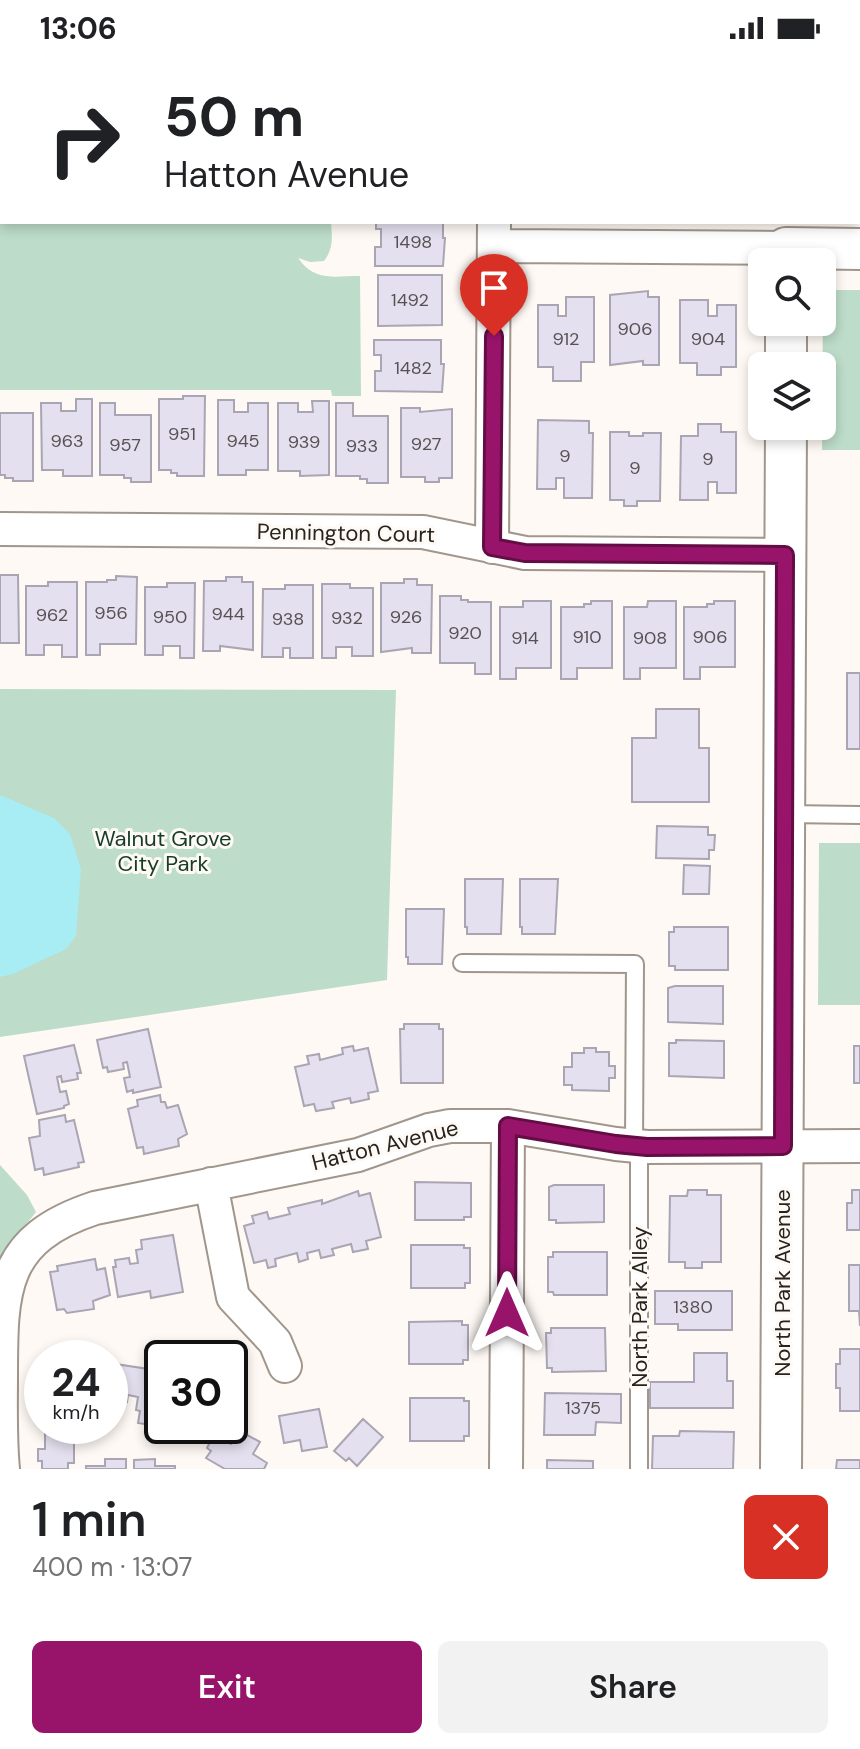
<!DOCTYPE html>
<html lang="en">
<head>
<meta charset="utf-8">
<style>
	:root { --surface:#fff; --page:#f2f2f2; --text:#202124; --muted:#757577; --accent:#98146a }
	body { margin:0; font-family:"DM Sans",sans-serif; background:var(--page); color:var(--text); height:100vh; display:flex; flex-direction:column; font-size:30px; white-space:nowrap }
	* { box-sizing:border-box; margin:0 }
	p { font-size:26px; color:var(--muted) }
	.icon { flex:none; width:44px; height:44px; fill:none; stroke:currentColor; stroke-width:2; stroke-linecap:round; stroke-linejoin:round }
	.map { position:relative; height:1413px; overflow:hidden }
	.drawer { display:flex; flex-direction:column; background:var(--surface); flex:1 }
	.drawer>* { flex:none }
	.guide { position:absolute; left:0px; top:0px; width:860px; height:168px; box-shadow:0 4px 12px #0003; background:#fff; color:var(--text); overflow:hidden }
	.tools { position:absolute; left:748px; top:192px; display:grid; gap:16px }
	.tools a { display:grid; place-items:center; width:88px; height:88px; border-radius:12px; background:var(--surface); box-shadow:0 4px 12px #0003; font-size:40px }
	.speed { position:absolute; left:24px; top:1284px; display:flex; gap:16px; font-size:40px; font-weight:700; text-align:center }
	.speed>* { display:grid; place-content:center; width:104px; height:104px; border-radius:50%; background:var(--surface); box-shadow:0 4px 12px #0003; line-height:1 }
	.speed small { font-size:20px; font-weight:400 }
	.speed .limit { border:4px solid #111; border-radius:12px; background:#fff; color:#111 }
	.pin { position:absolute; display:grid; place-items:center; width:68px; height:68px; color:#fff; margin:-82px -34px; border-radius:50% 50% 50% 0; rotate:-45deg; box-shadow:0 0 8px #0007 }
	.pin .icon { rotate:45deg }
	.me { position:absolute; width:88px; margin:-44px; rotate:0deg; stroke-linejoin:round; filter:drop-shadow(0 0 6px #0008) }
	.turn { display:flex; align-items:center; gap:28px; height:168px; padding:0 32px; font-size:36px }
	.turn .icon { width:104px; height:104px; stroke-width:2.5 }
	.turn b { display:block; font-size:56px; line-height:68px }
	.round { display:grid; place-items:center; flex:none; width:84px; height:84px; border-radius:12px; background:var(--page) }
	.headline { display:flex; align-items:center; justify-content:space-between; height:136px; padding:0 32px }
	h1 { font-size:48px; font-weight:600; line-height:60px }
	.primary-button { display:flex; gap:16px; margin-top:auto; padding:16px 32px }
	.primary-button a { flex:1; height:92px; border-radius:12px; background:var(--accent); color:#fff; font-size:32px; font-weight:600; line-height:92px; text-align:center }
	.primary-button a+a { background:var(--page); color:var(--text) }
	.status { display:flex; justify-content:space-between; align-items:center; height:56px; padding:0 40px; background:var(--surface); direction:ltr }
	.status svg { height:22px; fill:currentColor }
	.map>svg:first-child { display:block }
	.green { fill:#bddcc9 }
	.water { fill:#a8ecf4 }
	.building { fill:#e5e0ef; stroke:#aaa5b3; stroke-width:2 }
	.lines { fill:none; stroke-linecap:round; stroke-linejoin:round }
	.service-casing { stroke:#a1968b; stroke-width:20 }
	.minor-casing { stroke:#a1968b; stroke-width:36 }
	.tertiary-casing { stroke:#a1968b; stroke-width:44 }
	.service { stroke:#fff; stroke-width:16 }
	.minor { stroke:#fff; stroke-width:32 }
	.tertiary { stroke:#fff; stroke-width:40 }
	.route-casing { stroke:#630d45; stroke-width:20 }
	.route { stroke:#98146a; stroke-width:14 }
	.labels { text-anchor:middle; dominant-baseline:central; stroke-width:6; stroke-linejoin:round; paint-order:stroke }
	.number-label { font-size:18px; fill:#565253 }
	.street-label { font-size:22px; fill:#27231f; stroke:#fef9f4 }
	.park-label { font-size:22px; fill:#143d28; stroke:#fef9f4 }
</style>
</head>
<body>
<div class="status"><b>13:06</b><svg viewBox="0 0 49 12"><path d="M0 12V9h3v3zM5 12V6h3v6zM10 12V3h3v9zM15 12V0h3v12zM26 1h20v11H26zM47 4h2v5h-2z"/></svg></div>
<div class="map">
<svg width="860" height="1413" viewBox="0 0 860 1413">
	<rect width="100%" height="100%" fill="#fef9f4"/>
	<path class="green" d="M0 136 2 166H331C332 181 334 192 324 205L310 206 298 202C315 226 334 220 360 220L361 340H332L331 334H0Z
		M823 234H860V394H822Z
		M0 633 396 634 387 924 0 981Z
		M819 787H860V949H818Z
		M0 1109 27 1139 36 1156 16 1181 0 1209Z"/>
	<path class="water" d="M0 739 54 762 70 778 81 813 76 880 66 893 13 918 0 921Z"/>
	<path class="building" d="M174 0H372V2H174Z
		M841 0H860V46L858 2Z
		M0 44H2L0 86Z
		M858 91H860V125H858Z
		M376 166H443V182H445L443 210H375V191H381V173H376Z
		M378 219H442V269L378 270Z
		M648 235V241H659V309H643V305L610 309V239Z
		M566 241H594V306H581V325H553V311H538V249H558V260H566Z
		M680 244H708V260H717V249H736V311H721V319H697V307H680Z
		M374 284H441V308H444L442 336 375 335V315H381V299H374Z
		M183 340H205L204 420H177V417H171V414H159V343H183Z
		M76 343H92V420H63V414H42L41 347H61V355H76Z
		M218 344H234V356H248V347H268V414H246V419H218Z
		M312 345H329V419L300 420V415H278V347H298V356H313Z
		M100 347H115V359H151V426H131V422H124V419H100Z
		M336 347H353V360H388V427H367V423H360V420H336Z
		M401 352H420V356L452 353V422H439V426H425V421H401Z
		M0 357H33V425H13V422H5V419H0Z
		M538 364 589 365V377H593L592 442H564V422H556V433H537Z
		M698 368H721V376H736V437H717V426H708V444H680L681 380H698Z
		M610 376H629V380H643V377H661L660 445H637V450H624V444H610Z
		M0 519H18L19 587H0Z
		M116 520 137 521 136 588H100V599H86V526H107V524H116Z
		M226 521H242V526H253V594L220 590V595H203L204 525H226Z
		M404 523H417V529H432L431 597H412V592L381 596V527H404Z
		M48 526H77V601H62V589H44V599H26V530H48Z
		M167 527H195L194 602H180V590H163V599H145V531H167Z
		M322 528H350V532H373V600H352V591H336V602H322Z
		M285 529H313V602H290V592H283V601H262L263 533H285Z
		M440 540H461V544H468V546H491V618H475V607H440Z
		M523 545H551V612H516V623H500V551H523Z
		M591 545H612V612H577V623H561V551H584V548H591Z
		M648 545H676V612H640V623H624V551H647Z
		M714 545H735V611H700V623H684V551H707V548H714Z
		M847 617H860V693H847Z
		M656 653H699V692H709V746H632V682H656Z
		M657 770 708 771V779H715L714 794H709V803L656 802Z
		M684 809 710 810 709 838H683Z
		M465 823H503L501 878H467V871H465Z
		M520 823H558L555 878H522V871H520Z
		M406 853H444L442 908H408V901H406Z
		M674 871H728V914H675V910H669V876H674Z
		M675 930H723V968L668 966V932Z
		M404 968H439V973H443V1027H401L400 973H404Z
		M148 973 161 1031 133 1037V1034L127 1036 124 1022 130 1021 127 1006 123 1007 124 1013 108 1016 107 1011 103 1012 97 984Z
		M676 984 724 985V1022L669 1020V987H676Z
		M74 989 81 1017H77L78 1023 62 1026 61 1020 57 1021 60 1036 66 1035 69 1048 64 1050V1052L37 1058 24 1000Z
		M353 990 354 995 368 992 378 1035 368 1037 369 1043 351 1047 350 1042 332 1046 334 1052 316 1055 314 1048 304 1050 295 1011 309 1008 307 1000 319 998 320 1004 343 998 342 992Z
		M854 990H860V1027H854Z
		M584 992H596V996H609V1010H615V1022H609V1035L572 1034V1029H564V1011H572V997H584Z
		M160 1039 161 1046H165L167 1052 178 1049 187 1078 178 1083 179 1090 144 1098 143 1091 137 1092 128 1053 138 1050 137 1044Z
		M65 1059 66 1066 74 1064 84 1106 78 1107 79 1111 44 1119 43 1112 35 1114 29 1082 40 1080 39 1064Z
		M415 1126 471 1127V1161H464V1164H415Z
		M554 1129H604V1166L556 1167V1164H549V1131Z
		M688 1134H707V1139H721V1206H702V1212H685V1206H669L670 1140H687Z
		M852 1134H860V1174H847V1147H852Z
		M358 1135 359 1140 370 1137 381 1181 366 1185 368 1193 353 1196 351 1188 332 1193 334 1199 321 1202 319 1194 307 1197 308 1203 299 1206 297 1197 275 1203 276 1210 268 1212 266 1204 254 1207 244 1170 254 1167 252 1160 267 1156 269 1163 290 1158 288 1152 322 1144V1148Z
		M173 1179 183 1236 151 1242 150 1235 118 1241 113 1211H116L115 1204 129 1202 130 1208 138 1207 136 1194 142 1193 141 1184Z
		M411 1189H464V1192H470V1227H465V1232H411Z
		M553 1196H607V1239H554L553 1236H548V1201H553Z
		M95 1203 97 1214 105 1212 110 1239 93 1245 94 1253 67 1257 64 1253 57 1254 50 1216 58 1215 57 1210Z
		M849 1209H860V1270L859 1255H849Z
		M655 1235H732V1274H678V1268H655Z
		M462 1265V1269H468V1304H463V1308H409V1266Z
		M551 1272H605L606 1315 552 1316V1312H547L546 1277H551Z
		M67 1291 96 1294 95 1302H54L55 1295 66 1296Z
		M840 1293H860V1355H840V1332H836V1308H840Z
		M694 1297H727V1325H733V1352H650V1326H694Z
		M150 1307 162 1309V1370H176V1373L138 1367 140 1355 136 1354 138 1341 128 1339 127 1346 113 1344 114 1339 110 1338 115 1308 149 1313Z
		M545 1337 621 1338V1367L596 1366 595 1379H544Z
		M410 1342H464V1345H469V1380H464V1385H410Z
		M319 1353 327 1391 302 1395 300 1384 284 1387 279 1360Z
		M363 1363 383 1381 357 1410 349 1402 346 1405 334 1395Z
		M238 1374 260 1386 253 1398 267 1407 264 1413H225L206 1402 211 1395 207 1392 212 1382 217 1385 219 1382 231 1388Z
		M680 1375 734 1376 733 1413H652L653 1380H679Z
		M45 1377H68V1386H74V1407H68V1413H42V1405H38V1393H45Z
		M105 1403H126V1413H86V1410H105Z
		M155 1403V1410H175V1413H134V1404Z
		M547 1404 593 1405V1413H547Z
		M837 1404H860V1413H836Z"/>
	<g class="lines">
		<g class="service-casing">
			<path id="service" d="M410 0 411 2
				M784 758 860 759
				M462 907 635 908 634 1090
				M639 1090V1413"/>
		</g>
		<g class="minor-casing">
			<path id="minor" d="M0 21 2 22
				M494 190 786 192
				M0 473 423 476 525 497 785 499
				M492 491 494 166
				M211 1128 233 1241 275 1286 285 1310
				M3 1413C0 1383 1 1351 1 1321 1 1233 1 1183 95 1152L358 1099 429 1074 450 1070H508L616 1088 647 1091 860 1090
				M506 1413 508 1070"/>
		</g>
		<g class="tertiary-casing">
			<path id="tertiary" d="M785 0V2
				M786 192 860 193
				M786 310V266
				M781 1413 786 370"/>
		</g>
		<use href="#service" class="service"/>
		<use href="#minor" class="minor"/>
		<use href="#tertiary" class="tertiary"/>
	</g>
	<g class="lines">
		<g class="route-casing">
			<path id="route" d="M494 280 492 491 525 497 785 499 783 1090 647 1091 616 1088 508 1070 507 1257"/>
		</g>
		<use href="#route" class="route"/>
	</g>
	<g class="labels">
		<g class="number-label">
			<text x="413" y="186">1498</text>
			<text x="410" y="244">1492</text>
			<text x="635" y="273">906</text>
			<text x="566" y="283">912</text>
			<text x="708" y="283">904</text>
			<text x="413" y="312">1482</text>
			<text x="182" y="378">951</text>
			<text x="67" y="385">963</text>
			<text x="243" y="385">945</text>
			<text x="304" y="386">939</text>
			<text x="426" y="388">927</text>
			<text x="125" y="389">957</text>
			<text x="362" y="390">933</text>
			<text x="565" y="400">9</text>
			<text x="708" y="403">9</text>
			<text x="635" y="412">9</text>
			<text x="111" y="557">956</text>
			<text x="228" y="558">944</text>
			<text x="52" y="559">962</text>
			<text x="170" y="561">950</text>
			<text x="406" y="561">926</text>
			<text x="347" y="562">932</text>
			<text x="288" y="563">938</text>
			<text x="465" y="577">920</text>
			<text x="587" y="581">910</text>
			<text x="710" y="581">906</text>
			<text x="525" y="582">914</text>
			<text x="650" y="582">908</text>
			<text x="693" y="1251">1380</text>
			<text x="583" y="1352">1375</text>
		</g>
		<g class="street-label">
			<text transform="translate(346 477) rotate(1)">Pennington Court</text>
			<text transform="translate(385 1089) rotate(-14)">Hatton Avenue</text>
			<text transform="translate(782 1227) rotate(-90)">North Park Avenue</text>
			<text transform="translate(639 1251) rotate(-90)">North Park Alley</text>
		</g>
		<g class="park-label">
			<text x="163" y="782">Walnut Grove<tspan x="163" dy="25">City Park</tspan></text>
		</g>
	</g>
</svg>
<div class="tools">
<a><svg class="icon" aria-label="search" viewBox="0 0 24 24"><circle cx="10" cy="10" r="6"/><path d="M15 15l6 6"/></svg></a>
<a><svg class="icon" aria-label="layers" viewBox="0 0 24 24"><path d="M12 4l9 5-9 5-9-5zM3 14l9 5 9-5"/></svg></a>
</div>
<div class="speed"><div>24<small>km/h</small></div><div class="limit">30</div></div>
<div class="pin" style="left:494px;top:280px;background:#d93025"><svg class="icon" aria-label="arrive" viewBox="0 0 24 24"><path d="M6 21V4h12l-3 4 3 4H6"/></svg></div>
<svg class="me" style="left:507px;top:1257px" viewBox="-20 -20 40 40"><path d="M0-17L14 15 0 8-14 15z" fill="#98146a" stroke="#fff" stroke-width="4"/></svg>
<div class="guide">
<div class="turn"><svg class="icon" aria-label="right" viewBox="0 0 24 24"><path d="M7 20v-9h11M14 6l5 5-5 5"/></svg><div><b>50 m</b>Hatton Avenue</div></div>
</div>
</div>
<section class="drawer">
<div class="headline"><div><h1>1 min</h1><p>400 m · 13:07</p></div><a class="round" style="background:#d93025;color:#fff"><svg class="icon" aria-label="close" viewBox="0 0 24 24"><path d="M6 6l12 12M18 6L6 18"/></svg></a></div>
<div class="primary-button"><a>Exit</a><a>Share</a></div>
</section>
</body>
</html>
